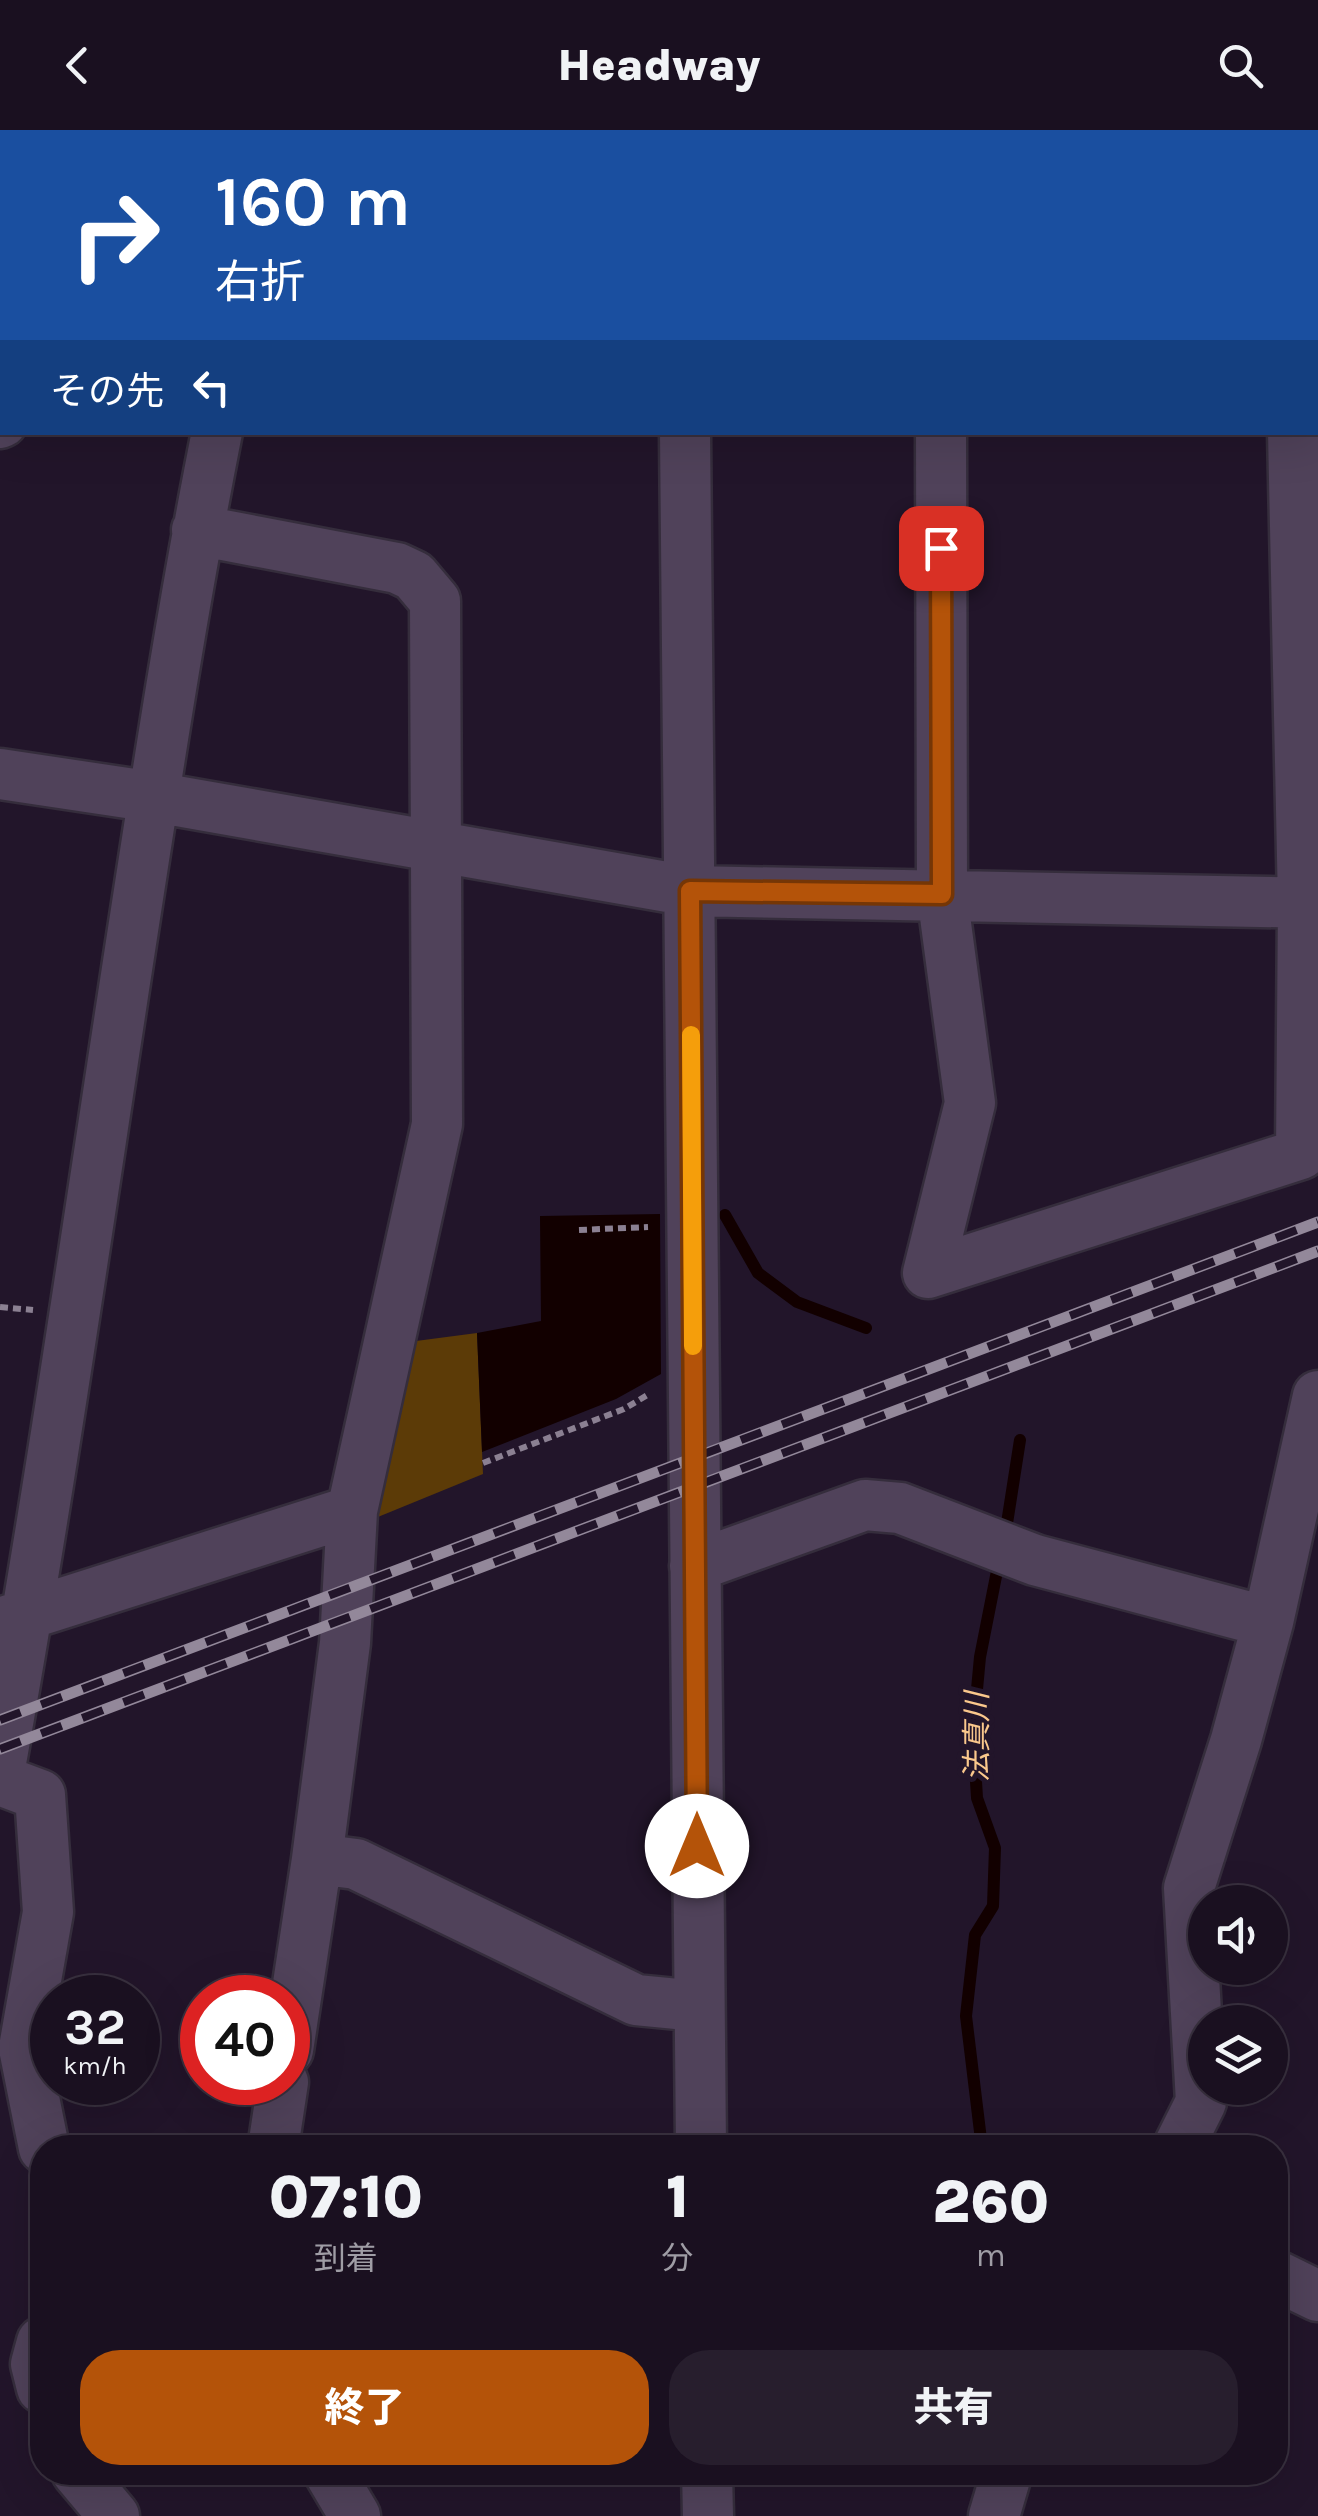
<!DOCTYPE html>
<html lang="ja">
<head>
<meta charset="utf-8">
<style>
	:root { --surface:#1a1020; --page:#271e2d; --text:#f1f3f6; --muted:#9f9da5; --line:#38303e; --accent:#b45309 }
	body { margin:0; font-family:Karla,"Noto Sans JP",sans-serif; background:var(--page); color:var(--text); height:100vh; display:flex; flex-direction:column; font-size:38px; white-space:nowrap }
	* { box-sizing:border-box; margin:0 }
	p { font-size:32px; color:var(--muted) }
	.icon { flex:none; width:55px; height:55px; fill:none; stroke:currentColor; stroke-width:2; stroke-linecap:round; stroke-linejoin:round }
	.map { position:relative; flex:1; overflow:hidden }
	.side { position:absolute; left:30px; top:2005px; width:1258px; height:350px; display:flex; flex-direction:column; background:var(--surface); border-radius:40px; box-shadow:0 10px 40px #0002,0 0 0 2px var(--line) }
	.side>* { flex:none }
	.hud { position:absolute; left:0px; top:0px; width:1320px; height:305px; box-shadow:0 10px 40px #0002,0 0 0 2px var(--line); background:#1a4fa0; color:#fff; overflow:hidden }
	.tools { position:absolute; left:1188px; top:1755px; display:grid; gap:20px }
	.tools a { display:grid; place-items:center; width:100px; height:100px; border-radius:50%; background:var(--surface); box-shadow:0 10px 40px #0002,0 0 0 2px var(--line); font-size:50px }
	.speed { position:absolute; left:30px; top:1845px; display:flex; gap:20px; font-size:50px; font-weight:700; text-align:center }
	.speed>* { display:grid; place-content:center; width:130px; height:130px; border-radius:50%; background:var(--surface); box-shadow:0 10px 40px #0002,0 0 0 2px var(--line); line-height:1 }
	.speed small { font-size:25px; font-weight:400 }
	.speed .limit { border:15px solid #d22; background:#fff; color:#111 }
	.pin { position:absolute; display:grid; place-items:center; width:85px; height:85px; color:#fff; margin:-42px; border-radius:20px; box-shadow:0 5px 15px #0006 }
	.me { position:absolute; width:110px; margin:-55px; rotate:0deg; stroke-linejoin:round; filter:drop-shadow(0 0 8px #0008) }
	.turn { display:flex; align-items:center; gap:35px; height:210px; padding:0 50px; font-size:45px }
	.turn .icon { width:130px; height:130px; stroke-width:2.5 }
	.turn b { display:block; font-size:70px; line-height:85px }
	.then { display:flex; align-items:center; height:95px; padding:0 50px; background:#0003; gap:20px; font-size:38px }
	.eta { display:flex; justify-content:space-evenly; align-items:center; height:170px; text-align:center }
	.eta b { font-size:60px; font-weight:800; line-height:70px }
	.action { display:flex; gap:20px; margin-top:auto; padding:20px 50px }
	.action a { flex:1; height:115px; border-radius:40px; background:var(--accent); color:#fff; font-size:40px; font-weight:800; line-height:115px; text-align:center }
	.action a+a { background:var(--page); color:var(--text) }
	header { display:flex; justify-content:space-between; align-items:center; height:130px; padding:0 50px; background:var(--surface); font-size:45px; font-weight:800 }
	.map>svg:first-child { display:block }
	.green { fill:#5c3b07 }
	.water { fill:#120000 }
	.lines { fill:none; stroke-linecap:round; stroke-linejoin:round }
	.stream { stroke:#120000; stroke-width:12 }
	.minor-casing { stroke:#352d3c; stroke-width:55 }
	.highway-casing { stroke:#352d3c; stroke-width:60 }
	.path { stroke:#8b8092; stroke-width:6; stroke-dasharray:8 5; stroke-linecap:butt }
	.minor { stroke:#50425a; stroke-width:50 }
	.highway { stroke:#b384d5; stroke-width:55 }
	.rail-casing { stroke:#93889a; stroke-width:11 }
	.rail { stroke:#22152a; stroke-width:8; stroke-dasharray:22; stroke-linecap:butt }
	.route-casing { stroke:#753606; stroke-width:25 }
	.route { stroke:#b45309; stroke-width:18 }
	.slow { stroke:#f59e0b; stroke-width:18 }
	.labels { text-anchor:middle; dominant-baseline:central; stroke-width:10; stroke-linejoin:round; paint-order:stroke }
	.water-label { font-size:30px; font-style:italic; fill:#fac88c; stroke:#22152a }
</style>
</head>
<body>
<header><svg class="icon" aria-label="back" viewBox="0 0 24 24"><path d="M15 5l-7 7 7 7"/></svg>Headway<svg class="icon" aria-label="search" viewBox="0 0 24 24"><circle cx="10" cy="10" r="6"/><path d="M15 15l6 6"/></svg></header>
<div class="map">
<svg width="1318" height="2386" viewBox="0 0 1318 2386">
	<rect width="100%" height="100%" fill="#22152a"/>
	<path class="green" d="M477 1203 483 1344 373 1389 416 1211Z"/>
	<path class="water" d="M660 1084 661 1244 616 1269 482 1322 477 1203 541 1191 540 1086Z"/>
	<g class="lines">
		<path class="stream" d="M725 1085 758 1143 797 1172 866 1198
			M1005 1406 1020 1310
			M982 2018 966 1886 975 1805 993 1776 995 1718 977 1668 973 1602 980 1527 1000 1426"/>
		<g class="minor-casing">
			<path id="minor" d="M298 2 299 0
				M646 2 660 0
				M0 69H2
				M0 111 2 110
				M0 293 2 292
				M685 302 701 2018
				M941 302 942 764 970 973 928 1143 1301 1024 1303 773 1293 302
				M197 400 397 438 414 446 435 471 437 994 352 1381 345 1513 317 1729 288 1920
				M0 644 154 667 690 761 1318 773
				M695 1436 865 1375 900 1378 1035 1430 1268 1492
				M0 1493 352 1381
				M0 1638C51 1355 91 1071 135 787 160 625 185 463 217 302
				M0 1650 40 1665 48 1782 24 1918 44 2018
				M317 1729 356 1734 636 1870 698 1876
				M273 2018 283 1952
				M1178 2018 1201 1972 1189 1758 1236 1610 1268 1492 1318 1266
				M1275 2145 1318 2166
				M42 2212 36 2234 42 2258
				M77 2342 114 2386
				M329 2342 355 2386
				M707 2342 708 2386
				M994 2386 1007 2342"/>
		</g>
		<g class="highway-casing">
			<path id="highway" d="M1036 2 1050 0
				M0 155H2
				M0 219 2 218"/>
		</g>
		<path class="path" d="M579 1100 648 1097
			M0 1177 33 1180
			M483 1333 624 1279 649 1264"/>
		<use href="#minor" class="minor"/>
		<use href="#highway" class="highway"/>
		<g class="rail-casing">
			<path id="rail" d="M0 1590 1318 1092
				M0 1619 1318 1121"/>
		</g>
		<use href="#rail" class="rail"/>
	</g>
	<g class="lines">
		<g class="route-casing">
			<path id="route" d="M697 1716 690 761 942 764 941 418"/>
		</g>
		<use href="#route" class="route"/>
		<path class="slow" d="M691 905 693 1216"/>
	</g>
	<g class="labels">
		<g class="water-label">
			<text transform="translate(977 1607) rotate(-90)">法真川</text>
		</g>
	</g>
</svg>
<div class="tools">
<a><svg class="icon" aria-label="sound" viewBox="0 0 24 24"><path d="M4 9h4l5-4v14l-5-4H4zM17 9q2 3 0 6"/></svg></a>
<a><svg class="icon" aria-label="layers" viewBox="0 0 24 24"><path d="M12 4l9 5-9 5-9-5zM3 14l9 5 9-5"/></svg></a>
</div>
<div class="speed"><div>32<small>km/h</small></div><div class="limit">40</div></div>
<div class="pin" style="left:941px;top:418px;background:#d93025"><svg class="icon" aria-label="arrive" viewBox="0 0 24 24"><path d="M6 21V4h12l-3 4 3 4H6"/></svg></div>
<svg class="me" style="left:697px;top:1716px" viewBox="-20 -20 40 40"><circle r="19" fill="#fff"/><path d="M0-13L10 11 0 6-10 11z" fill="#b45309"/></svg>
<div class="hud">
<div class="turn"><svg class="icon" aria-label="right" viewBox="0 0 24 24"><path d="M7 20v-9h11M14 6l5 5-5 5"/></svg><div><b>160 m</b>右折</div></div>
<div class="then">その先<svg class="icon" aria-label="left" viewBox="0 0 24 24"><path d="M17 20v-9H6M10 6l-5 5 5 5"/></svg></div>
</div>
<section class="side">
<div class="eta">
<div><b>07:10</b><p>到着</p></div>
<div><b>1</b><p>分</p></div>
<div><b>260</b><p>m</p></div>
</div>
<div class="action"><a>終了</a><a>共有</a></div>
</section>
</div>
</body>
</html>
